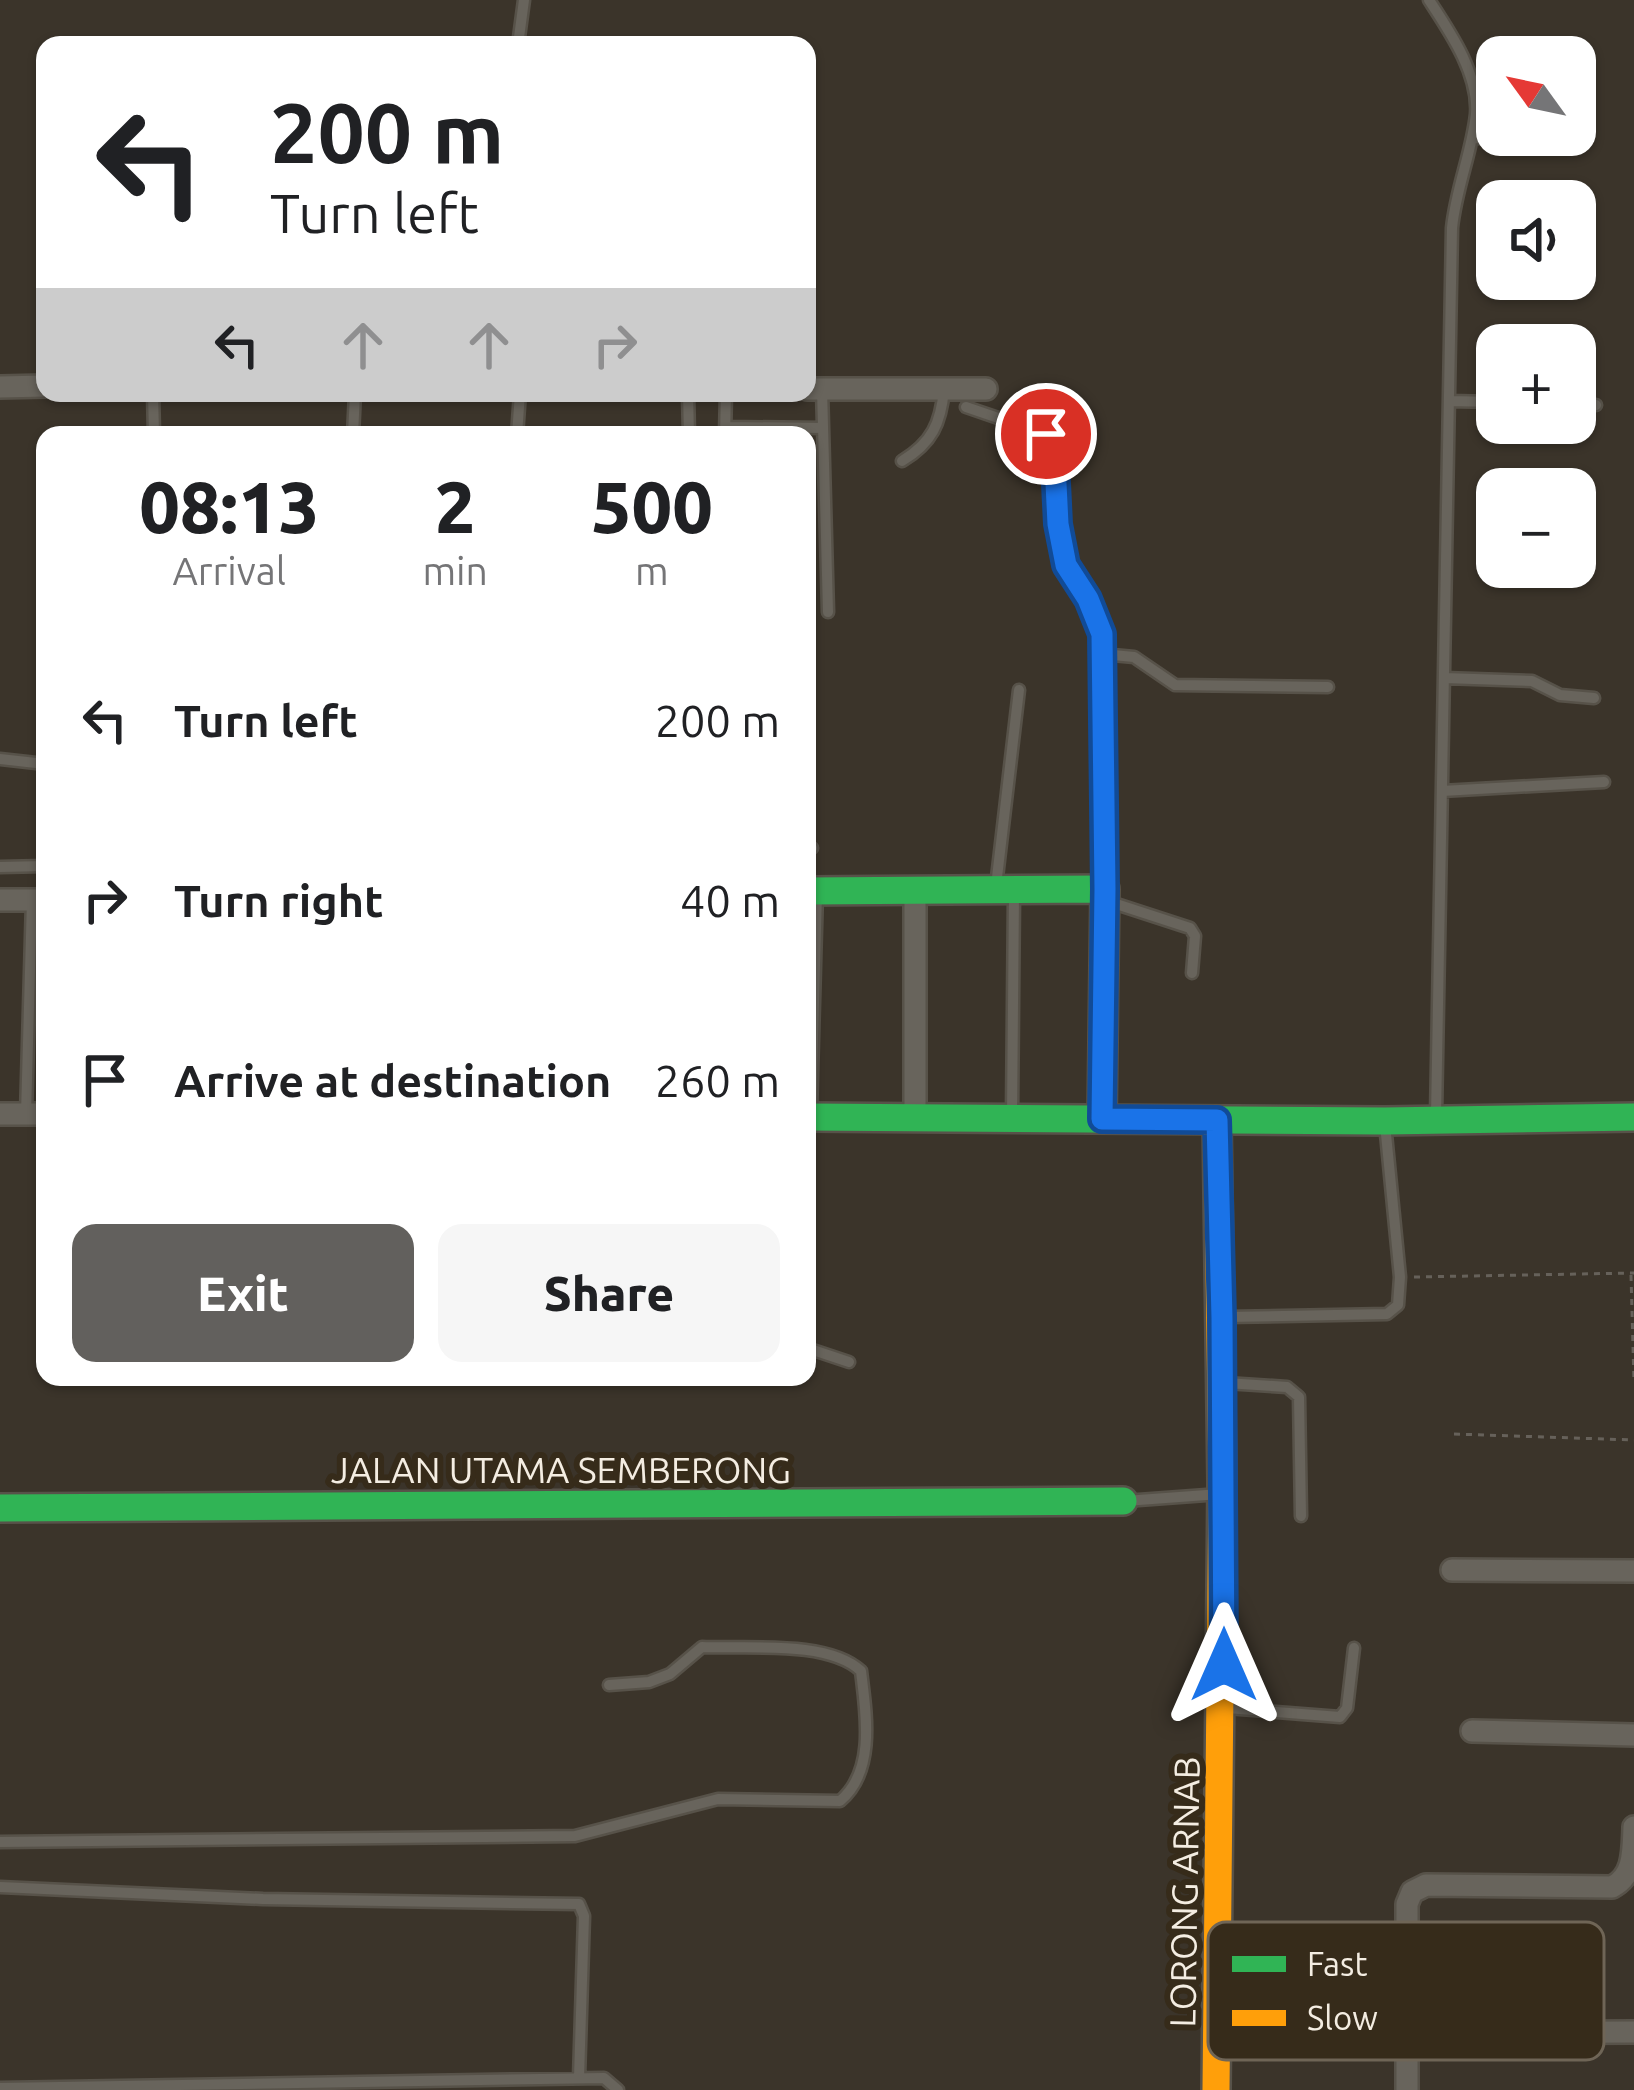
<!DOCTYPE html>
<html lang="en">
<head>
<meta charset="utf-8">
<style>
	:root { --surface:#fff; --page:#f6f6f6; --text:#202124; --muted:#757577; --accent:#62605d }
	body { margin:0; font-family:Ubuntu,sans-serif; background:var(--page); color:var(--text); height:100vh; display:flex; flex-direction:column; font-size:45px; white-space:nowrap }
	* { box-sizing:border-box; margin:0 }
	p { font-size:39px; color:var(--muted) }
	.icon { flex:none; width:66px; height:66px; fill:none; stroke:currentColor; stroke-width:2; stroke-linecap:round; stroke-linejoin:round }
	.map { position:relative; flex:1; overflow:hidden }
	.side { position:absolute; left:36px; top:426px; width:780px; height:960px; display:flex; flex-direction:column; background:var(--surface); border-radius:24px; box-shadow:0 3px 9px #0004 }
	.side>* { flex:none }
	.banner { position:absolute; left:36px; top:36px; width:780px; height:366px; border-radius:24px; box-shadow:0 3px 9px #0004; background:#fff; color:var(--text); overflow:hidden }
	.needle { width:78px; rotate:303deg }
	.tools { position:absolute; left:1476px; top:36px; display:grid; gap:24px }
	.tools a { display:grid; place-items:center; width:120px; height:120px; border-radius:24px; background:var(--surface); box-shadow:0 3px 9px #0004; font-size:60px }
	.pin { position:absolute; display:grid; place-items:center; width:102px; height:102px; color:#fff; margin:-51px; border:6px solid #fff; border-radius:50%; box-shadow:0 3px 12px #0007 }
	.me { position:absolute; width:132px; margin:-66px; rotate:0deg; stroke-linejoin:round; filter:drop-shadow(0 0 9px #0008) }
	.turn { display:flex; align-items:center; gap:42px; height:252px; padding:0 36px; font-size:54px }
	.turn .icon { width:156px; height:156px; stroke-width:2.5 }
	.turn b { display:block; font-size:84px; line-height:102px }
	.lanes { display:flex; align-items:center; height:114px; padding:0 36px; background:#0003; justify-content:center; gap:60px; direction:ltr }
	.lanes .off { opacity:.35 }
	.eta { display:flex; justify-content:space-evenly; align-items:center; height:204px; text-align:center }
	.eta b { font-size:72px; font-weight:800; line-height:84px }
	.primary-button { display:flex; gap:24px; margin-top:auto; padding:24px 36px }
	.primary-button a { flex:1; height:138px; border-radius:24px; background:var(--accent); color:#fff; font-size:48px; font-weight:800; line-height:138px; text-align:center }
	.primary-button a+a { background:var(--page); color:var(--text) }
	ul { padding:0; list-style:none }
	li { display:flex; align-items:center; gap:36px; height:180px; padding:0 36px }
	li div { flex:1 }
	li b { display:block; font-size:45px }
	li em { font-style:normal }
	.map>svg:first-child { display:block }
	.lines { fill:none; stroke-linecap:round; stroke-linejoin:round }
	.lane-casing { stroke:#575249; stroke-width:15 }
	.street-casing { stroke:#575249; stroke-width:26 }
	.fast-casing { stroke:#575249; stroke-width:32 }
	.slow-casing { stroke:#575249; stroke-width:32 }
	.path { stroke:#66615a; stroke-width:3; stroke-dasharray:6 6; stroke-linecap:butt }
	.lane { stroke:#68645c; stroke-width:10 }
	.street { stroke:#68645c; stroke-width:21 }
	.fast { stroke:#30b455; stroke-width:27 }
	.slow { stroke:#ff9f0a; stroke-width:27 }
	.route-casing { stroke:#114b97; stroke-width:30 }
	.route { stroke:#1a73e8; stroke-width:21 }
	.labels { text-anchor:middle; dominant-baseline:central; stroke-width:12; stroke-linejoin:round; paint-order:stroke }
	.street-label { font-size:36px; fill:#f4ede2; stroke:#362b1a }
	.key { fill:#362b1a; stroke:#6f6556; stroke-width:3 }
	.key-label { font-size:33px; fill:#f4ede2 }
</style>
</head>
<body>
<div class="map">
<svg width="1634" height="2090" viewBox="0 0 1634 2090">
	<rect width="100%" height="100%" fill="#3b342a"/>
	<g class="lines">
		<g class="lane-casing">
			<path id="lane" d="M1429 0C1450 32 1479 74 1476 114 1472 152 1456 188 1452 228L1436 1116
				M518 45 524 0
				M1472 138 1576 139
				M822 389 828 612
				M153 393 154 434
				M688 393 689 435
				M1449 401 1497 402
				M1575 404 1596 405
				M966 407 1045 434 1054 443 1059 524 1066 565 1088 599 1102 634 1105 885
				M726 427 823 428
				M99 435H174
				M353 435 355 393
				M517 435 520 393
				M725 435 726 393
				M902 461C932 443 941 423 944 389
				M1102 654 1134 657 1175 685 1328 687
				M1444 678 1532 681 1560 695 1594 698
				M0 759 45 764
				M1442 791 1604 782
				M807 848H812
				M0 867 45 866
				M996 886 1019 690
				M1107 901 1190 928 1195 936 1192 973
				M811 1113 817 892
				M26 1114 32 901
				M1012 1116 1014 894
				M1225 1317 1387 1314 1398 1305 1400 1277 1385 1124
				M807 1348 849 1362
				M1226 1383 1287 1387 1299 1397 1301 1516
				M1125 1501 1220 1494
				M1227 1708 1340 1717 1347 1708 1354 1648
				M0 1842 575 1836 718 1799 840 1801C876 1771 866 1713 861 1671 828 1640 748 1649 702 1647L670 1674 649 1682 609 1685
				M0 1887 263 1899 579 1904 584 1916 579 2078
				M0 2088 604 2078 618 2090"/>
		</g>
		<g class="street-casing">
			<path id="street" d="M0 387 45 386
				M807 389H986
				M915 889V1117
				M0 900H45
				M0 1114H45
				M1452 1570 1634 1571
				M1472 1731 1634 1735
				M1410 2033 1634 2032
				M1407 2090V1904L1412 1892 1426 1885 1612 1887C1634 1876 1633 1852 1634 1827"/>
		</g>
		<g class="fast-casing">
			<path id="fast" d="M807 891 1105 889 1102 1119
				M807 1117 1385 1121 1634 1117
				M0 1508 1123 1501"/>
		</g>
		<g class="slow-casing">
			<path id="slow" d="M1216 2090 1222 1483 1217 1120"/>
		</g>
		<path class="path" d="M1631 1275 1634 1382
			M1414 1277 1634 1273
			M1454 1434 1634 1440"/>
		<use href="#lane" class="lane"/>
		<use href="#street" class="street"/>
		<use href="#fast" class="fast"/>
		<use href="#slow" class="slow"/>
	</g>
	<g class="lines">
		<g class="route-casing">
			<path id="route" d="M1046 434 1054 443 1058 524 1066 565 1088 599 1102 634 1105 889 1102 1119 1217 1120 1222 1318 1224 1665"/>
		</g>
		<use href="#route" class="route"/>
	</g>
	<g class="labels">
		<g class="street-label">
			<text x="561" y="1469">JALAN UTAMA SEMBERONG</text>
			<text transform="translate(1184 1892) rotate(-89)">LORONG ARNAB</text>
		</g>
	</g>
	<rect x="1208" y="1922" width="396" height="138" rx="18" class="key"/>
	<rect x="1232" y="1956" width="54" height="16" fill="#30b455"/>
	<rect x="1232" y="2010" width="54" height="16" fill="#ff9f0a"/>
	<g class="key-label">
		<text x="1307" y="1976">Fast</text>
		<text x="1307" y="2030">Slow</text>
	</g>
</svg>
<div class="tools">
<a><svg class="needle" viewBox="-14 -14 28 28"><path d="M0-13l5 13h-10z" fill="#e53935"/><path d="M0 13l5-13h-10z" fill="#757577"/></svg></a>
<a><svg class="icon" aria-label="sound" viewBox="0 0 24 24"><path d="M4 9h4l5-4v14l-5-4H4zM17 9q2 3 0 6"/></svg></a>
<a>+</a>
<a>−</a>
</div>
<div class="pin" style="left:1046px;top:434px;background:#d93025"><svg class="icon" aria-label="arrive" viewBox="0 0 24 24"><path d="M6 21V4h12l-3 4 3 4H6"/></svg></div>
<svg class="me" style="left:1224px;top:1665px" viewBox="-20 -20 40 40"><path d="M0-17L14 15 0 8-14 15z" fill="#1a73e8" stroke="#fff" stroke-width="4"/></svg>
<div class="banner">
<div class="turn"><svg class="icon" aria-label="left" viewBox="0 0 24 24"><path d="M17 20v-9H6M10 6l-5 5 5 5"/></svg><div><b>200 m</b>Turn left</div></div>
<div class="lanes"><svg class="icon" aria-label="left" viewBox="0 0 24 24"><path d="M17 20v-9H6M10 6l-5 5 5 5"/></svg><svg class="icon off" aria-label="ahead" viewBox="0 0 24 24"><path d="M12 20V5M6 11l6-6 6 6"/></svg><svg class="icon off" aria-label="ahead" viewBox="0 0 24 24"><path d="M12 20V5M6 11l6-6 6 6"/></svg><svg class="icon off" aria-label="right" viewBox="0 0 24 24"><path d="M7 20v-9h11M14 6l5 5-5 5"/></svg></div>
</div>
<section class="side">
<div class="eta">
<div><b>08:13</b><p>Arrival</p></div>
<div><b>2</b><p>min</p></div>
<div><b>500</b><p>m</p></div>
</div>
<ul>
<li><svg class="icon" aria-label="left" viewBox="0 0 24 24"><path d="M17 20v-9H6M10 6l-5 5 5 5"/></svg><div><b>Turn left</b></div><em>200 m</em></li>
<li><svg class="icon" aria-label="right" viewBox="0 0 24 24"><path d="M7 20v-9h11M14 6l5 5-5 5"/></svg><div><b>Turn right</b></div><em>40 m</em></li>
<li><svg class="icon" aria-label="arrive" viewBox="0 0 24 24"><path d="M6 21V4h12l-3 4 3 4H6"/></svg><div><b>Arrive at destination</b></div><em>260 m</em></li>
</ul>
<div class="primary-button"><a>Exit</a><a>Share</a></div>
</section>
</div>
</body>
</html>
